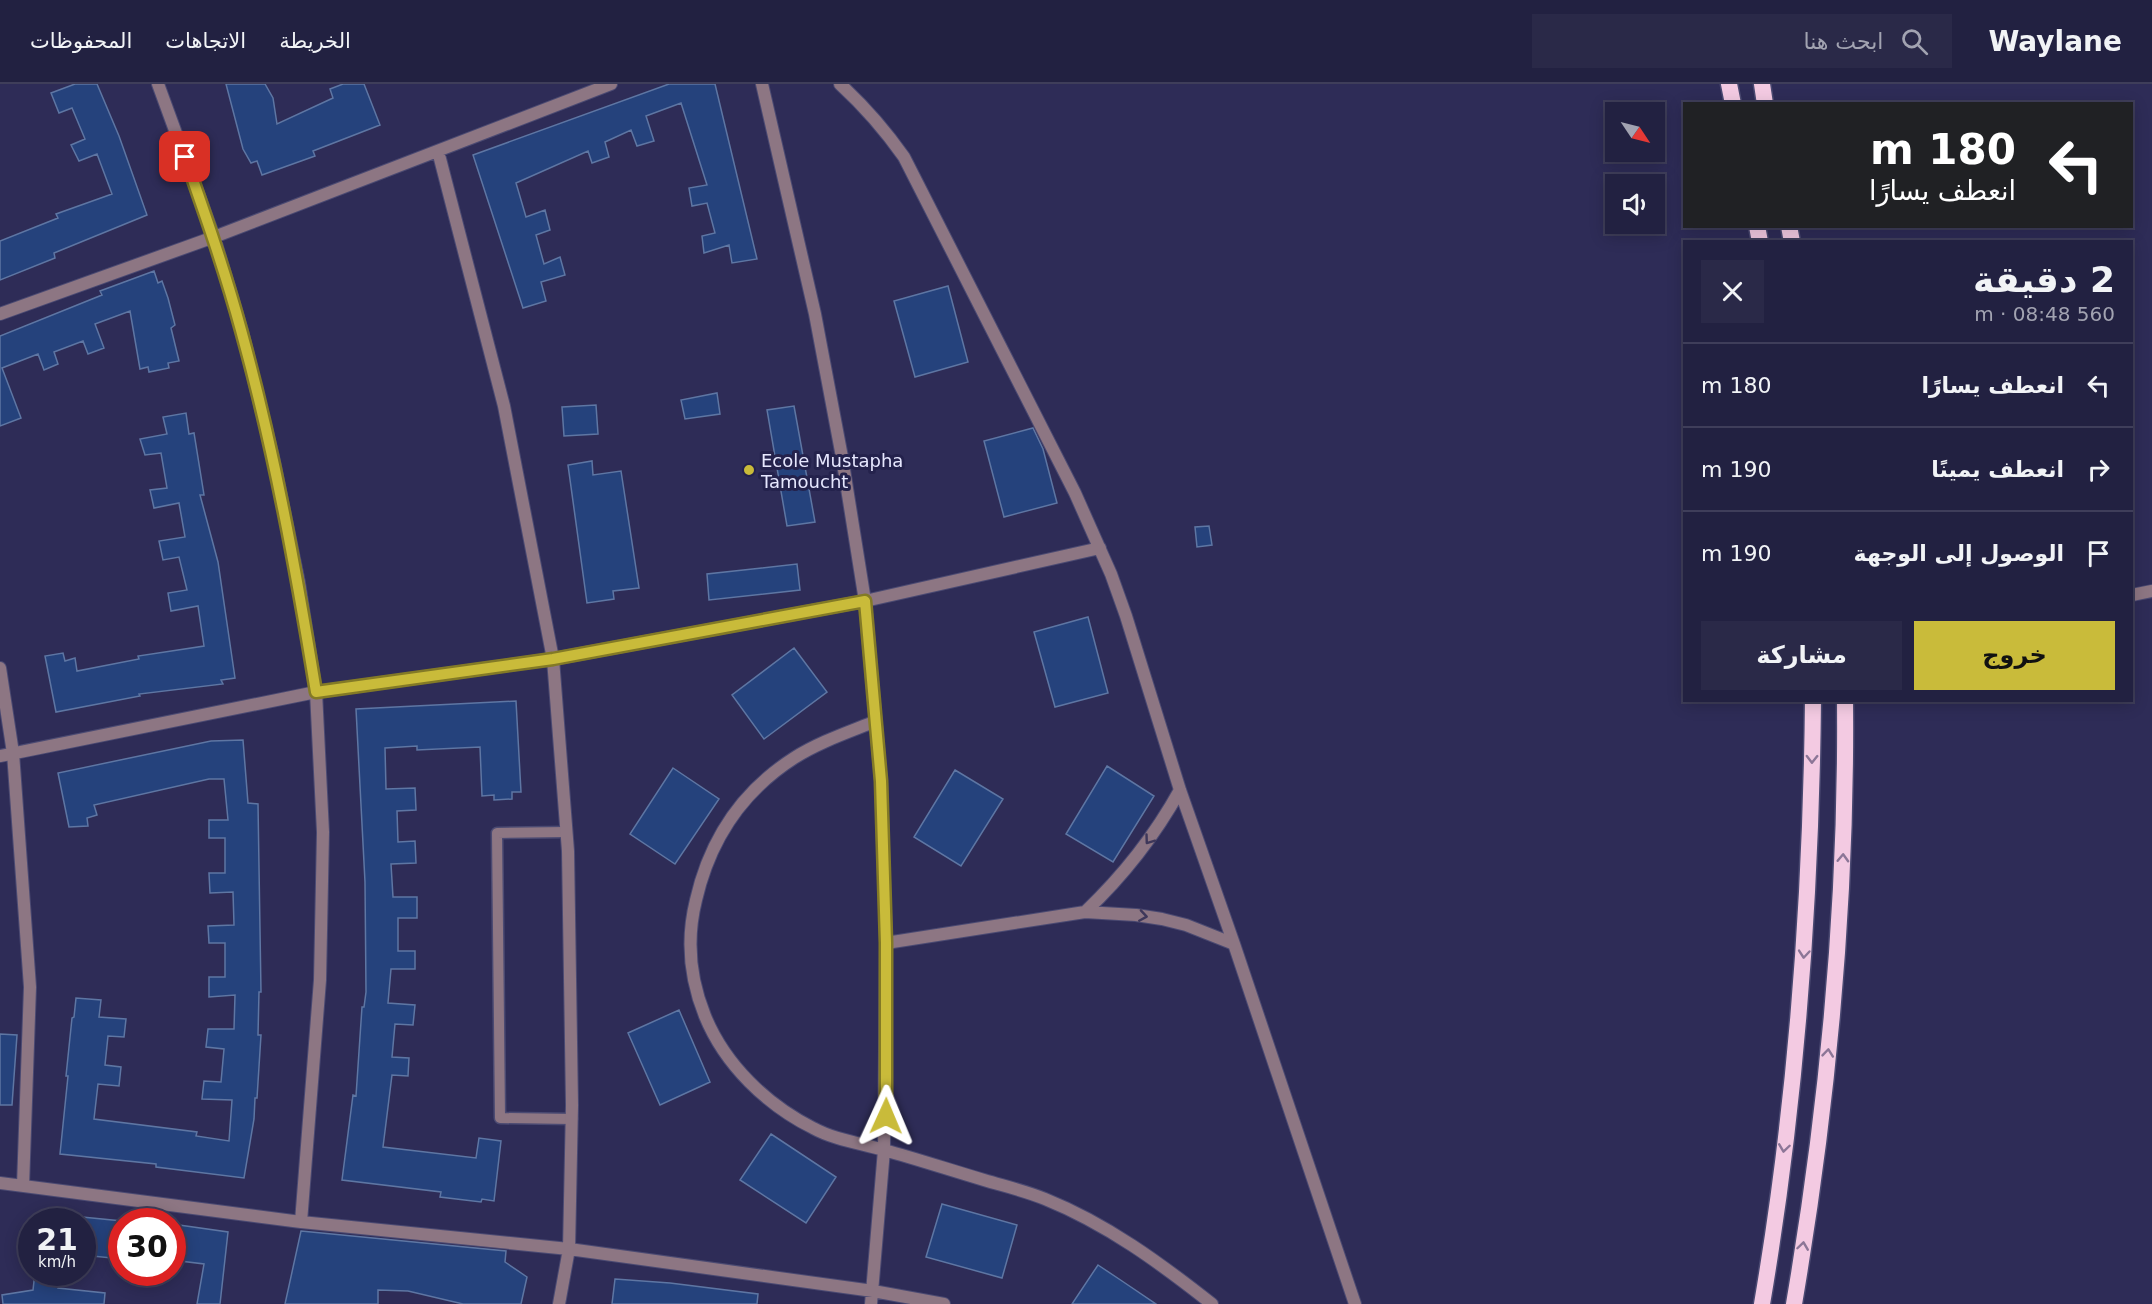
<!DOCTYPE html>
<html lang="ar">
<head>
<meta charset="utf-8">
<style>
	:root { --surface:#222141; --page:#2a2948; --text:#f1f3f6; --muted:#a2a3b1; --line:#3f3e5a; --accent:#c9bb3a }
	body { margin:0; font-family:"DejaVu Sans","Noto Naskh Arabic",sans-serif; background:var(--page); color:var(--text); direction:rtl; height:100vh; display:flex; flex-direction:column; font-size:22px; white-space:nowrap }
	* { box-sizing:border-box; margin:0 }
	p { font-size:20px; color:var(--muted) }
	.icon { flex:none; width:33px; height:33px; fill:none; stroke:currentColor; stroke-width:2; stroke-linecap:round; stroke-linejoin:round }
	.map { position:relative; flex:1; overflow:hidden; direction:ltr }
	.panel { position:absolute; left:1683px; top:156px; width:450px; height:462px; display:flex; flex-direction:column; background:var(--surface); border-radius:0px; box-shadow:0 3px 15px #0003,0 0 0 2px var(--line); direction:rtl }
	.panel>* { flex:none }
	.top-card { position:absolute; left:1683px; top:18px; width:450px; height:126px; border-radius:0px; box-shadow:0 3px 15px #0003,0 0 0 2px var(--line); direction:rtl; background:#202124; color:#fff; overflow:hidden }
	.needle { width:39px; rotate:125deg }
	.controls { position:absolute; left:1605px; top:18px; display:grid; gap:12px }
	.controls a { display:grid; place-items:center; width:60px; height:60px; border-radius:0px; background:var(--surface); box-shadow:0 3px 15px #0003,0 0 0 2px var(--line); font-size:30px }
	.speed { position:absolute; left:18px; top:1124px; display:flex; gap:12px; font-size:30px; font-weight:700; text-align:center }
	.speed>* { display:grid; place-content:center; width:78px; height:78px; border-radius:50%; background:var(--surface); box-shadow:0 3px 15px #0003,0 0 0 2px var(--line); line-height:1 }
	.speed small { font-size:15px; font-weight:400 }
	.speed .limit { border:9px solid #d22; background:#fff; color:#111 }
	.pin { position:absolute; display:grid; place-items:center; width:51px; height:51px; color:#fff; margin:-26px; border-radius:12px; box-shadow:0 3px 9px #0006 }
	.me { position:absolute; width:66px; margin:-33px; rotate:1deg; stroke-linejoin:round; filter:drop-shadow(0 0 4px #0008) }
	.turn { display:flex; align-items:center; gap:21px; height:126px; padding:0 18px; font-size:27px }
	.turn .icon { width:78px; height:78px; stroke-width:2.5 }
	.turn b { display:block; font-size:42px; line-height:51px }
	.round { display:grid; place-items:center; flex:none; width:63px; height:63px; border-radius:0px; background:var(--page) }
	.headline { display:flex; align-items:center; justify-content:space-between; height:102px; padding:0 18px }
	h1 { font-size:36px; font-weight:600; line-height:45px }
	.primary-button { display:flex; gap:12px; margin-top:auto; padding:12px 18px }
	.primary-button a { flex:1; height:69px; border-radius:0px; background:var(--accent); color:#111; font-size:24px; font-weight:600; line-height:69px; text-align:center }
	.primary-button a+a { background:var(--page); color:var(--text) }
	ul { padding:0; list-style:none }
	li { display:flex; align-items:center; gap:18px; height:84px; padding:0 18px; border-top:2px solid var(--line) }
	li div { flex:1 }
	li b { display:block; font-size:22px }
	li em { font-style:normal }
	header { display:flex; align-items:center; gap:36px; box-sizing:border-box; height:84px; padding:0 30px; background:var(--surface); border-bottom:2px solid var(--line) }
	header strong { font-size:28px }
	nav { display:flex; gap:33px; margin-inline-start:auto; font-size:21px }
	.search { width:420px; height:54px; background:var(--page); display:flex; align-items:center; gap:15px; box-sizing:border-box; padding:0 21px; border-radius:0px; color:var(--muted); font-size:22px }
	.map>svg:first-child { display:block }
	.building { fill:#25427c; stroke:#5e76a3; stroke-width:1.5 }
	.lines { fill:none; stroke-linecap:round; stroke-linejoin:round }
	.service-casing { stroke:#4b4a72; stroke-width:13 }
	.minor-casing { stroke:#4b4a72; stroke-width:14 }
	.trunk-casing { stroke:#4b4a72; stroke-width:19 }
	.service { stroke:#8d7683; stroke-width:10 }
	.minor { stroke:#8d7683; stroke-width:12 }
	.trunk { stroke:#f3cae2; stroke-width:16 }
	.oneway { stroke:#8c7697 }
	.oneway2 { stroke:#3e375a }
	.route-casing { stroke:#837a26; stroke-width:15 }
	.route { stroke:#c9bb3a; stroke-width:10 }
	.poi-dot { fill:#c9bb3a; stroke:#24224c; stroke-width:2 }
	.labels { text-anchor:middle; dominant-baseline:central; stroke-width:6; stroke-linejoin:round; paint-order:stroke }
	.poi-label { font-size:18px; fill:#e6e7fe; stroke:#24224c; text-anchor:start }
</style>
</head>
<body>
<header>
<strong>Waylane</strong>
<div class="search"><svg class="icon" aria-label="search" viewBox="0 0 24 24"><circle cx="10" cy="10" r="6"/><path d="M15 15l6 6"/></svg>ابحث هنا</div>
<nav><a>الخريطة</a><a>الاتجاهات</a><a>المحفوظات</a></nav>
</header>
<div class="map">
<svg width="2152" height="1220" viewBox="0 0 2152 1220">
	<rect width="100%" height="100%" fill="#2e2c57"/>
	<path class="building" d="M75 0H97L119 52 147 131 54 169 55 174 0 196V157L58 134 56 130 112 110 97 70 79 77 71 61 85 55 72 24 59 29 51 9Z
		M226 0H265L273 14 277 40 333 14 330 5 343 0H364L380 41 313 67 315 72 262 91 257 77 251 79 243 65Z
		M669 0H715L757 175 732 179 729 161 704 169 702 152 715 149 707 119 692 122 689 104 707 101 681 19 646 32 654 57 637 62 631 46 605 58 609 73 592 79 588 67 516 99 526 133 545 126 550 146 536 151 544 180 560 173 565 191 541 198 546 217 523 224 473 71Z
		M154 187 158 199 162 197 168 214 175 241 171 244 179 277 168 279 169 284 149 288 148 283 140 285 130 227 95 240 104 264 88 270 83 257 54 268 58 280 44 286 38 270 2 284 21 334 0 342V252L102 211 100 207Z
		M948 202 968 278 915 293 894 217Z
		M717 309 720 330 685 335 681 316Z
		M596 321 598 350 564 352 562 323Z
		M794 322 815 438 787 442 767 326Z
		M186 329 189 350 194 349 204 411H200L218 478 235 594 221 596 223 600 139 610 140 612 56 628 45 572 63 569 65 577 75 574 77 587 139 575 138 572 204 562 198 522 171 527 168 509 187 506 179 473 163 476 159 457 185 453 179 419 154 424 150 406 167 404 161 369 145 371 140 355 167 350 163 333Z
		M1033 344 1043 365 1057 419 1004 433 984 357Z
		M592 377 593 391 621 387 639 504 613 507 614 515 587 519 568 381Z
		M1209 442 1212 461 1197 463 1195 443Z
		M797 480 800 506 709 516 707 490Z
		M1088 533 1108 609 1055 623 1034 548Z
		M794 564 827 608 764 655 732 611Z
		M516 617 521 708H512V715L494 716V711L482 712 480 663 417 666V662L385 664 386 705 415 704 416 726 397 727 398 758 415 757 416 779 391 780 393 813H417V834H398V867H415V885H391L388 919 415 921 413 941 395 940 392 973 409 974 408 992 392 991 383 1063 476 1074 479 1054 501 1057 494 1117 482 1115 481 1118 440 1113 441 1108 342 1096 353 1011 356 1012 362 923H364L366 908 365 798 356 625Z
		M243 656 248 719 258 720 261 908H259L258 951H261L257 1014H255L254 1035 244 1094 156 1083V1080L60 1070 68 992H66L72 934 74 933 76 914 101 916 99 933 126 935 124 953 108 952 105 981 121 983 119 1002 98 1000 94 1035 197 1048 196 1052 229 1057 232 1016 202 1015 204 997 221 998 224 965 206 963 208 945H234L235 911 209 913V893H225V859H209L208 842 234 841 233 808 210 809 209 789H225V754H209V736H228L224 695H209L94 721 97 731 87 734 88 742 69 743 58 689 211 657Z
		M1107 682 1154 712 1113 778 1066 750Z
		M673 684 719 715 675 780 630 750Z
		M955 686 1003 715 961 782 914 753Z
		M679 926 710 998 660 1021 628 949Z
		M0 950 17 951 12 1021H0Z
		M771 1050 836 1093 806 1139 740 1096Z
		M942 1120 1017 1141 1002 1194 926 1173Z
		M82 1133 122 1137V1175L82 1171Z
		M172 1140 228 1148 220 1220H197L204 1180 172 1176Z
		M301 1147 506 1167 505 1178 527 1193 521 1220H463L408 1207 378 1206V1220H285Z
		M1098 1181 1122 1197 1156 1220H1072Z
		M35 1188H60L58 1204 105 1209 104 1220H3L2 1211 33 1206Z
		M615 1195 670 1199 758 1210 757 1220H612Z"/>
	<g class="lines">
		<g class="service-casing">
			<path id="service" d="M566 748 497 749 500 1034 572 1035"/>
		</g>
		<g class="minor-casing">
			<path id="minor" d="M158 0 214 153 242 247 273 373 299 499 316 608 323 748 320 896 301 1138
				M762 0 815 230 842 373 865 517 881 697 886 859 884 1066 871 1220
				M840 0C864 22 885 46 904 73L1075 409 1111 490 1126 532 1180 706 1234 860 1355 1220
				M438 67 504 322 553 575 568 767 572 1021 569 1165 559 1220
				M0 230 214 153 611 0
				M2132 511 2152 507
				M0 584 13 669 30 903 23 1102
				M876 637C849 648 819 658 794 674 741 708 710 755 696 816 686 856 690 895 705 932 725 981 767 1021 813 1044 835 1056 860 1059 884 1066 917 1075 950 1086 984 1096 1004 1102 1026 1107 1045 1115 1107 1140 1160 1179 1212 1220
				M0 672 316 608 553 575 865 517 1100 464
				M1085 828C1123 792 1154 753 1180 706
				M886 859 1085 828 1136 831 1162 835 1186 841 1234 860
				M0 1099 301 1138 569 1165 873 1207 944 1220"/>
		</g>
		<g class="trunk-casing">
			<path id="trunk" d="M1729 0 1733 20
				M1762 0 1765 20
				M1757 142 1760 158
				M1789 142 1792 158
				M1762 1220C1796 1021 1811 819 1813 616
				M1794 1220C1828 1021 1847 819 1845 616"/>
		</g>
		<use href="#service" class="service"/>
		<use href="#minor" class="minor"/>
		<use href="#trunk" class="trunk"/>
	</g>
	<defs><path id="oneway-chevron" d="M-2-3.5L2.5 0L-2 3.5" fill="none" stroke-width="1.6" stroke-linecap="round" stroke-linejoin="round" transform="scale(1.5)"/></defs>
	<g class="oneway">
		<use href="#oneway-chevron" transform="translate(1812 675) rotate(91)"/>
		<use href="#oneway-chevron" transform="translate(1843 774) rotate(-88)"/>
		<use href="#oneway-chevron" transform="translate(1804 870) rotate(95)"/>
		<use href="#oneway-chevron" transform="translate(1828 969) rotate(-84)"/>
		<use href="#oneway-chevron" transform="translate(1784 1064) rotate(98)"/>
		<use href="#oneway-chevron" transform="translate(1803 1162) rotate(-82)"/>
	</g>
	<g class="oneway2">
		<use href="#oneway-chevron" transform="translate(1149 756) rotate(126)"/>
		<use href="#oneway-chevron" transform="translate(1143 832) rotate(9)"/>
	</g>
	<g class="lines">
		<g class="route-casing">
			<path id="route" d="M185 73C205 130 225 187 241 246 274 365 296 486 316 608L553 575 865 517 881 697 886 859V1032"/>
		</g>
		<use href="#route" class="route"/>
	</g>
	<circle class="poi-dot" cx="749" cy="386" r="6"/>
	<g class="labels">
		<g class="poi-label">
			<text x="761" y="376">Ecole Mustapha<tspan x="761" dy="21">Tamoucht</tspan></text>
		</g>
	</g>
</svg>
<div class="controls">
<a><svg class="needle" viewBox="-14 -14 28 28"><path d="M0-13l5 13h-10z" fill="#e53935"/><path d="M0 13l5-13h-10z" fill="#a2a3b1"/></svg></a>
<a><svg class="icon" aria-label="sound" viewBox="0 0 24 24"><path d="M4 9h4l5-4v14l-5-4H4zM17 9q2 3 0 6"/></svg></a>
</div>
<div class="speed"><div>21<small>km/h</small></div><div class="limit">30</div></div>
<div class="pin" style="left:185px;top:73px;background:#d93025"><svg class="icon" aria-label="arrive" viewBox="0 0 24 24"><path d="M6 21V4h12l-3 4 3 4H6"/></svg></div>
<svg class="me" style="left:886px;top:1032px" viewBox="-20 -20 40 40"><path d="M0-17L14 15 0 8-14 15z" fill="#c9bb3a" stroke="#fff" stroke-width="4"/></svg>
<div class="top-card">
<div class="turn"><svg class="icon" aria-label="left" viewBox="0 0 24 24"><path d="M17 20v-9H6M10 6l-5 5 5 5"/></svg><div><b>180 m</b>انعطف يسارًا</div></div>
</div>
<section class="panel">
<div class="headline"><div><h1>2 دقيقة</h1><p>560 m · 08:48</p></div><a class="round"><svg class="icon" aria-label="close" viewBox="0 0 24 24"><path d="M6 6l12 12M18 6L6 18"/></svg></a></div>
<ul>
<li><svg class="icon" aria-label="left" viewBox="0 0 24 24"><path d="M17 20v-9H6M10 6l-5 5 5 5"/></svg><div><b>انعطف يسارًا</b></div><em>180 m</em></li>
<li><svg class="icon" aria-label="right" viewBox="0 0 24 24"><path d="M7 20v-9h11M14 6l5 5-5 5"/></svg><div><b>انعطف يمينًا</b></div><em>190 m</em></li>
<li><svg class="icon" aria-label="arrive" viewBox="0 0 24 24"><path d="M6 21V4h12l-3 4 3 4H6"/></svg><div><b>الوصول إلى الوجهة</b></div><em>190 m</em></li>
</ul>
<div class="primary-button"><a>خروج</a><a>مشاركة</a></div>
</section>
</div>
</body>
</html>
